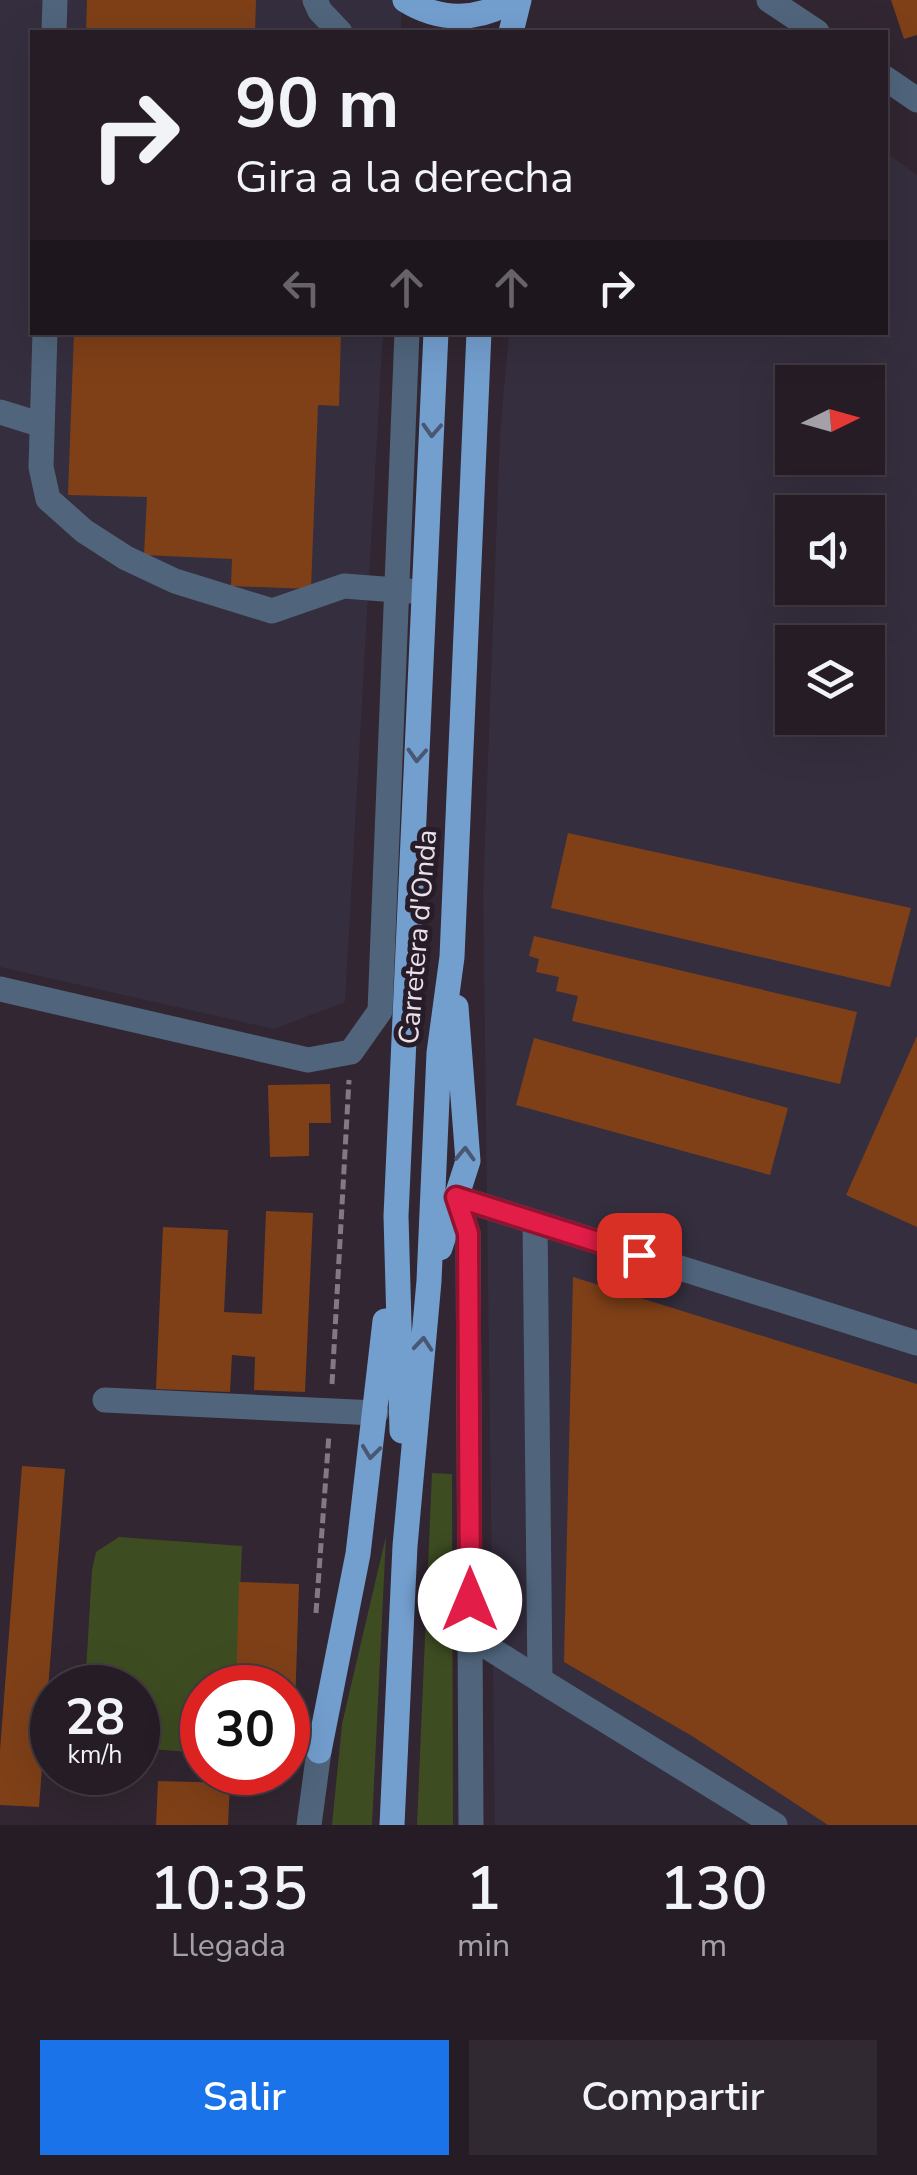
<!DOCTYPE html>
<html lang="es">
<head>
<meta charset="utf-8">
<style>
	:root { --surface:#251c25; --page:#312932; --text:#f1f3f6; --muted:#a3a1a7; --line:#423a42; --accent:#1a73e8 }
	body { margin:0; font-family:"Nunito Sans",sans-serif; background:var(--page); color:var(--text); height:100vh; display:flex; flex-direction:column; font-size:38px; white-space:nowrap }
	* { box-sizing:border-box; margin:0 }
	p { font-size:32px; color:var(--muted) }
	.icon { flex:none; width:55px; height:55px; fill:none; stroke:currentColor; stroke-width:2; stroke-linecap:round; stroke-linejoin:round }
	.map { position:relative; height:1825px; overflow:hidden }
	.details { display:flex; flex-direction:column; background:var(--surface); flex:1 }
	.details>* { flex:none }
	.top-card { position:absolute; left:30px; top:30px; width:858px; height:305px; border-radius:0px; box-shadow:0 10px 40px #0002,0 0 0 2px var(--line); background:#251c25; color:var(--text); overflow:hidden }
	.needle { width:65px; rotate:85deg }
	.fabs { position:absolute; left:775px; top:365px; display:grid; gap:20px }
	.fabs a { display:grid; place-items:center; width:110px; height:110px; border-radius:0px; background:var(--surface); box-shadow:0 10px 40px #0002,0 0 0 2px var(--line); font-size:50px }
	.speed { position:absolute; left:30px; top:1665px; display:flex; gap:20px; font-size:50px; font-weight:700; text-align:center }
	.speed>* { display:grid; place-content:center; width:130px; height:130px; border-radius:50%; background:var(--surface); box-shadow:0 10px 40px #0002,0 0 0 2px var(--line); line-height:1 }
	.speed small { font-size:25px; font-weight:400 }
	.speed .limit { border:15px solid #d22; background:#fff; color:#111 }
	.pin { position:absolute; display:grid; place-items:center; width:85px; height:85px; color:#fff; margin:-42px; border-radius:20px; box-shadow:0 5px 15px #0006 }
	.me { position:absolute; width:110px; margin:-55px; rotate:0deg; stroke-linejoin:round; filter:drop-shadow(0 0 8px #0008) }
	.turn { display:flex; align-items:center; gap:35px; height:210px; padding:0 40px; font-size:45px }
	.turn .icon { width:130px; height:130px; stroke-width:2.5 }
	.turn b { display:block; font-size:70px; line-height:85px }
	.lanes { display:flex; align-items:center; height:95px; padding:0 40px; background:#0003; justify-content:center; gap:50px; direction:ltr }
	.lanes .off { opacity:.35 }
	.eta { display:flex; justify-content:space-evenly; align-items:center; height:170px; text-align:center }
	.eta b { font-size:60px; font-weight:600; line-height:70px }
	.action { display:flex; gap:20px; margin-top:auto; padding:20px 40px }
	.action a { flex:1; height:115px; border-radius:0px; background:var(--accent); color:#fff; font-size:40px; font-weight:600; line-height:115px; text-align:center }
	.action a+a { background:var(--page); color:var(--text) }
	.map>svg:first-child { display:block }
	.industrial { fill:#352e3e; fill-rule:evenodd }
	.green { fill:#3e4d21 }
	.building { fill:#7f4018 }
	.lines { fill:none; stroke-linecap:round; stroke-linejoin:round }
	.path { stroke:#837983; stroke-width:5; stroke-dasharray:10 5; stroke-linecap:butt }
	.minor { stroke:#50657c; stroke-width:25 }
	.major { stroke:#739fcf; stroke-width:25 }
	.oneway { stroke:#495773 }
	.route-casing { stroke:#92132f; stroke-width:25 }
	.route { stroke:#e11d48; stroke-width:18 }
	.labels { text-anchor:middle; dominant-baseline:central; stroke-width:10; stroke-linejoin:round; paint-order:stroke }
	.street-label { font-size:28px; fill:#e9e1e9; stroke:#271c27 }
</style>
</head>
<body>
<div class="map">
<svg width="917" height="1825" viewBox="0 0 917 1825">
	<rect width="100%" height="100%" fill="#312631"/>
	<path class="industrial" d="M0 0H402L401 32H32V332L383 333 345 1002 274 1029 0 967Z
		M885 152 917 175V1825H495L483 892 500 434 509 333 885 332ZM792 382H868V458H792ZM792 512H868V588H792ZM792 642H868V718H792Z"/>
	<path class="green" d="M432 1473 452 1474 453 1825H417Z
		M386 1536 372 1825H332L342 1724Z
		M119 1537 242 1546 236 1687 202 1688V1753L138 1748V1688H85L92 1570 96 1552Z"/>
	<path class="building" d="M87 0H256L255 32H86Z
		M891 0H917V35L904 39Z
		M74 332H341L339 406 318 405 311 589 231 586 232 559 144 555 147 497 68 495Z
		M568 833 911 908 890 987 551 908Z
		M534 936 857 1012 840 1084 572 1021 578 996 556 991 559 977 536 972 539 959 529 956Z
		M917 1036V1227L846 1195Z
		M534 1038 788 1108 770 1175 516 1105Z
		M330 1084 331 1123H309V1156L270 1157 268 1085Z
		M266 1211 313 1213 305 1392 254 1390 255 1357 232 1355 230 1392 156 1389 163 1227 228 1230 224 1312 262 1314Z
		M573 1277 917 1384V1825H828L692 1736 564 1662Z
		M22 1466 65 1469 39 1807 0 1805V1750Z
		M239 1582 299 1584 294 1739H288V1688H236Z
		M158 1781 230 1783 228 1825H156Z"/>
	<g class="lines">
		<path class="path" d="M332 1384 349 1080
			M316 1613 329 1434"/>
		<path class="minor" d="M315 0 320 11 340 32
			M769 0 817 32
			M54 32 55 0
			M885 78 917 100
			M45 332 41 467 48 499 84 531 126 558 175 581 272 611 344 586 409 591
			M0 412 42 425
			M0 989 308 1060 351 1052 380 1011 407 332
			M456 1197 468 1233 471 1825
			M456 1197 917 1343
			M535 1222 540 1680 775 1825
			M105 1400 376 1413
			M470 1636 540 1680
			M309 1825 319 1751"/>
		<path class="major" d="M405 0C440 22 478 21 513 0
			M511 32 519 0
			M440 1248 468 1161 456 1007
			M402 1431 396 1216 436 332
			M319 1751 358 1554 385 1321
			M392 1825 405 1546 429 1281 439 1053 452 957 479 332"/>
	</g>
	<defs><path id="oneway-chevron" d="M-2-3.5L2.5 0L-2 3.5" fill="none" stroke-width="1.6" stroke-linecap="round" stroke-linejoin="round" transform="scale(2.5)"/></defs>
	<g class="oneway">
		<use href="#oneway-chevron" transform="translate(432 430) rotate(93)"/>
		<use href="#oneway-chevron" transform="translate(417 755) rotate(93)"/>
		<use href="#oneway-chevron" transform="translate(465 1154) rotate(-88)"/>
		<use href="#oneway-chevron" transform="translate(423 1344) rotate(-85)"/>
		<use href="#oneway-chevron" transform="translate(371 1452) rotate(97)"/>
	</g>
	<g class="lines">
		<g class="route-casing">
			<path id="route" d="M470 1600 468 1233 456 1197 639 1255"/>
		</g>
		<use href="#route" class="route"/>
	</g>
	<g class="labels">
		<g class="street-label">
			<text transform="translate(418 937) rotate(-85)">Carretera d'Onda</text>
		</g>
	</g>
</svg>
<div class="fabs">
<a><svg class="needle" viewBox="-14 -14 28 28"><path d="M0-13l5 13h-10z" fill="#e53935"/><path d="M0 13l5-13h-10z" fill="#a3a1a7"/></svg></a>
<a><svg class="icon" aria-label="sound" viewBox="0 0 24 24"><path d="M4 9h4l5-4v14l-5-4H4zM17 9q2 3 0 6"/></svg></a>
<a><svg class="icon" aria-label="layers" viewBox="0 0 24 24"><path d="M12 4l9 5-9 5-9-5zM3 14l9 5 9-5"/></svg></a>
</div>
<div class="speed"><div>28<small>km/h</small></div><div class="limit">30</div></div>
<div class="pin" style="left:639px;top:1255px;background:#d93025"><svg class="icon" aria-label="arrive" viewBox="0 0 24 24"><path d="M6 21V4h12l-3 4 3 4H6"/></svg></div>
<svg class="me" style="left:470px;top:1600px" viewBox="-20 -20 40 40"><circle r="19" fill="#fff"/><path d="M0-13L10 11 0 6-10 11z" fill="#e11d48"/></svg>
<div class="top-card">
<div class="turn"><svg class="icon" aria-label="right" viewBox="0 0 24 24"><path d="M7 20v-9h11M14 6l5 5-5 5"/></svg><div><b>90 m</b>Gira a la derecha</div></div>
<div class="lanes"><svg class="icon off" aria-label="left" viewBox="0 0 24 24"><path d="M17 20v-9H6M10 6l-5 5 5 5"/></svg><svg class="icon off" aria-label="ahead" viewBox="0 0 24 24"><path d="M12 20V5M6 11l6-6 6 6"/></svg><svg class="icon off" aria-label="ahead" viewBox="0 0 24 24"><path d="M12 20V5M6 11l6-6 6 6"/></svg><svg class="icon" aria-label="right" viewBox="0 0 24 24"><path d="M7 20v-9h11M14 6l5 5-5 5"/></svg></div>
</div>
</div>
<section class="details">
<div class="eta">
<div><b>10:35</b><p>Llegada</p></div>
<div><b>1</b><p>min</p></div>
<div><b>130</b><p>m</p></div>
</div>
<div class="action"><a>Salir</a><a>Compartir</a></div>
</section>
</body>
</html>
